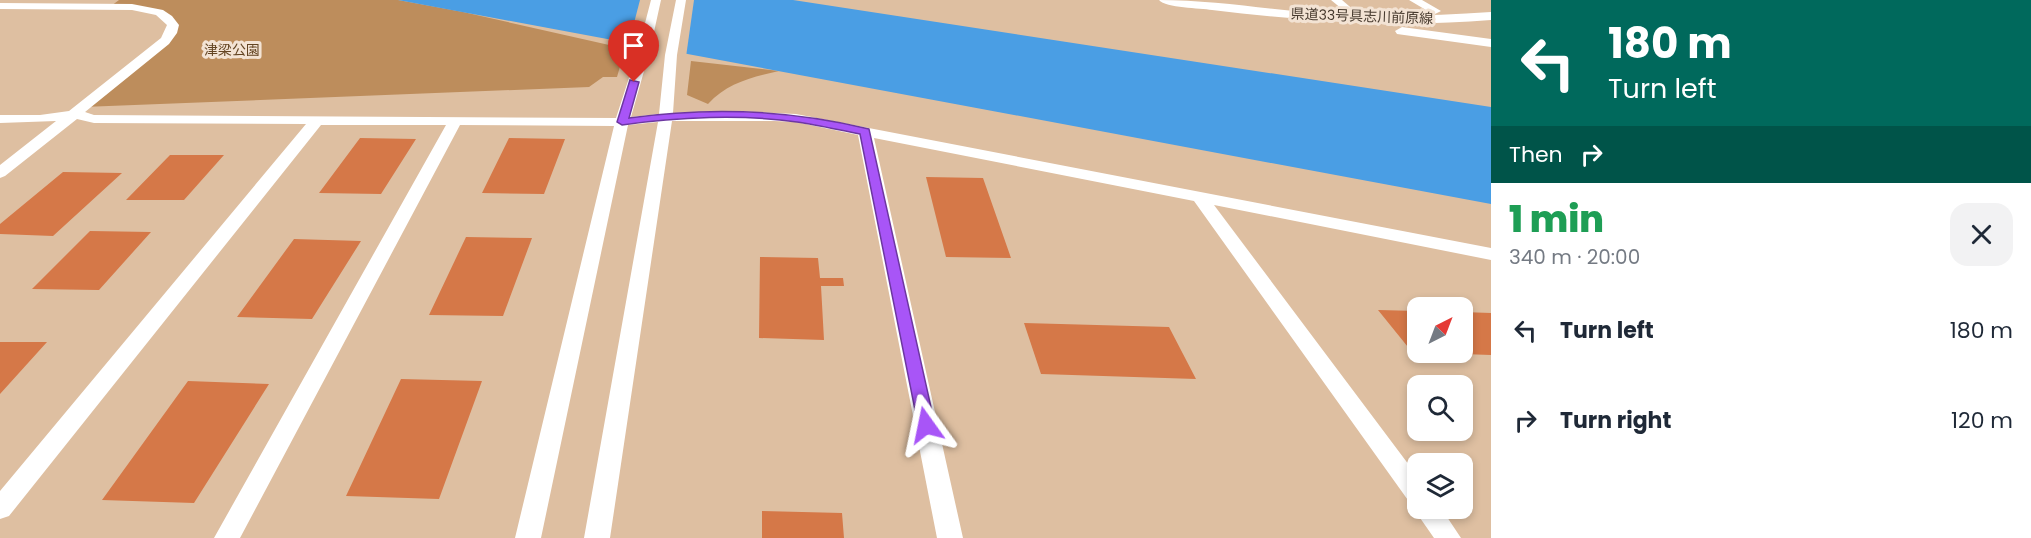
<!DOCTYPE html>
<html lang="en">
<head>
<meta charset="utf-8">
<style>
	:root { --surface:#fff; --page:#f2f2f3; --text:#1f2937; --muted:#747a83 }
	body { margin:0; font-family:Poppins,"Noto Sans JP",sans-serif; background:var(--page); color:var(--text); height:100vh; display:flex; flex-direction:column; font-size:22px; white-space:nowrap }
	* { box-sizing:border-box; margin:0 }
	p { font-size:20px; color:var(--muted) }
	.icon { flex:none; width:33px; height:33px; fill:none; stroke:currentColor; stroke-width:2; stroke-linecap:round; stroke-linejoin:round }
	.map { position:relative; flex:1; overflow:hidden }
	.drawer { display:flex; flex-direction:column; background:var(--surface); width:540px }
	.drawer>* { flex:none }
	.hud { background:#00695c; color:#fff; overflow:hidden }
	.needle { width:39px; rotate:42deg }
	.tools { position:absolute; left:1407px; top:297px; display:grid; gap:12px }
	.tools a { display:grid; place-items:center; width:66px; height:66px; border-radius:12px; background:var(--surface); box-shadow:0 3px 9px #0003; font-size:30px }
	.pin { position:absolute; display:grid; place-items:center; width:51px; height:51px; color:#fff; margin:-62px -26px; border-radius:50% 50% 50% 0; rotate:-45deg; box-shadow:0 0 6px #0007 }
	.pin .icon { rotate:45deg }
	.me { position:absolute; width:66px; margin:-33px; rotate:348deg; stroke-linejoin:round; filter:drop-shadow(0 0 4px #0008) }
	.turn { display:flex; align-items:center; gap:21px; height:126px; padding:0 18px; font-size:27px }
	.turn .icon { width:78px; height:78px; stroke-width:2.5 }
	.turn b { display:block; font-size:42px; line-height:51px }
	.then { display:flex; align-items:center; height:57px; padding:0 18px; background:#0003; gap:12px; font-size:22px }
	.round { display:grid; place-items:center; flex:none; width:63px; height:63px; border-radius:18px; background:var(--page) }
	.headline { display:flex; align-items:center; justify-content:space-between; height:102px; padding:0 18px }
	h1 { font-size:36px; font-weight:800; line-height:45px; color:#1e9e55 }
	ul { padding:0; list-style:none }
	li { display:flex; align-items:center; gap:18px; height:90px; padding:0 18px }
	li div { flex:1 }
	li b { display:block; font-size:22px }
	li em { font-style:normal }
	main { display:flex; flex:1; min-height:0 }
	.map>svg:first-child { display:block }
	.green { fill:#bd8d5c }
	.water { fill:#4a9ee4 }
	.pier { fill:#debfa1 }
	.building { fill:#d57848 }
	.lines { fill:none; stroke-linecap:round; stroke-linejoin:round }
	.minor { fill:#fff; fill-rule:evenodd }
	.tertiary { fill:#fff; fill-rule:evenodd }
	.secondary { fill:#fff; fill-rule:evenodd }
	.route { fill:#a855f7; stroke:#6d37a1; stroke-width:1.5 }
	.labels { text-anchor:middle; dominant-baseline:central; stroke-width:6; stroke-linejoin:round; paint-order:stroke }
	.far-street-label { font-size:14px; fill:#473a2e; stroke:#f3e3d4 }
	.far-park-label { font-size:14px; fill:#634422; stroke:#f3e3d4 }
</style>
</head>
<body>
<main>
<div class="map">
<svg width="1491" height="538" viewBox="0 0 1491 538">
	<rect width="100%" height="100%" fill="#debfa1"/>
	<path class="green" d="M119 0H398L463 12 618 47 623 56 617 77H603L589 87 83 107 165 41 173 25 159 12 111 6Z
		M691 61 779 71C752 77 727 83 708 104L687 95Z"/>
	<path class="water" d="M398 0H793L1491 107V204Z"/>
	<path class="pier" d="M640 0H694L686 57 628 46Z"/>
	<path class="building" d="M360 138 416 139 381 194 319 193Z
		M509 138 565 139 544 194 482 193Z
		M170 155H224L184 200H126Z
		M63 172 122 173 53 236 0 234V224Z
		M926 177 983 178 1011 258 946 257Z
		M90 231 151 232 99 290 32 289Z
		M466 237 532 238 503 316 429 315Z
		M294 239 361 241 312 319 237 317Z
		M760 257 818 258 820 278H843L844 286H821L824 340 759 338Z
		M1378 310 1418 311V352H1412Z
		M1462 312 1491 313V355L1462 354Z
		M1024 323 1169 327 1196 379 1041 374Z
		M0 342H47L0 394Z
		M401 379 482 381 439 499 346 496Z
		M188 381 269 384 194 503 102 500Z
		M762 511 842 513 844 538H762Z"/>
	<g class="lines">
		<path class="minor" d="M1331 0H1342L1356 12 1348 14Z"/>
		<path class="tertiary" d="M651 0H661L650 50 631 117 659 114 665 55 676 0H686L677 55 673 113 731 111 796 114 1491 248V260L1214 205 1418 477V508H1441L1461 538H1434L1418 515 1416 506 1410 503 1194 201 874 138 963 538H937L858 135 796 122 774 121H672L610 538H584L658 122 628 125 541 538H515L614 126 460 125 240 538H214L446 125H321L9 516 0 519V491L306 124 94 123 77 119 5 176 0 178V165L56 121 0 123V115H40L69 111 161 38 167 25 156 15 132 10 0 9V3L132 4 163 10 172 16 179 25 177 33 169 44 85 112 94 115 616 118 638 50Z
			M1409 0H1422L1441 11 1435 14 1431 13Z"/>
		<path class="secondary" d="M1159 0C1215 0 1271 10 1327 14 1382 17 1436 16 1491 12V20C1397 28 1305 21 1212 10 1200 8 1166 8 1159 0Z
			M1402 27 1491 39V47L1397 34 1395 31Z"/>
	</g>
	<path class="route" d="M630 80 639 82 629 118C708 107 791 110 869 129L935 425 932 430 926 432 920 430 918 425 860 134C839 130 818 125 797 122 742 114 677 117 622 125L617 122Z"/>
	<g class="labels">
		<g class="far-street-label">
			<text transform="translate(1362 16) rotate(2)">県道33号具志川前原線</text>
		</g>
		<g class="far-park-label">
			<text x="232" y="50">津梁公園</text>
		</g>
	</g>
</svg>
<div class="tools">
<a><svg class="needle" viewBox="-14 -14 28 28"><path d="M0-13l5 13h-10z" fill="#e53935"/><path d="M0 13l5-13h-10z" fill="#747a83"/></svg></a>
<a><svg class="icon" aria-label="search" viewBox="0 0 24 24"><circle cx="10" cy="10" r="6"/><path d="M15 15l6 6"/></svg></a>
<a><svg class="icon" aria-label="layers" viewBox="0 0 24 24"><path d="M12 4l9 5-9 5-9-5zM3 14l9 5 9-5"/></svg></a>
</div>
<div class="pin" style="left:634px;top:82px;background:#d93025"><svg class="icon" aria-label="arrive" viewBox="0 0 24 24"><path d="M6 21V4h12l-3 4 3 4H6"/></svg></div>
<svg class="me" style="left:926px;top:425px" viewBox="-20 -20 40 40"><path d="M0-17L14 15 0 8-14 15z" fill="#a855f7" stroke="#fff" stroke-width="4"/></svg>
</div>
<section class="drawer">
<div class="hud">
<div class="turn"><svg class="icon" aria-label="left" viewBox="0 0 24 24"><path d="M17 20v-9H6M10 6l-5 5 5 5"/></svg><div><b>180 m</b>Turn left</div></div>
<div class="then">Then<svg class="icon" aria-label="right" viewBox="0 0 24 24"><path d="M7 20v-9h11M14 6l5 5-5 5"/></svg></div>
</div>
<div class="headline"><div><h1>1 min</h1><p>340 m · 20:00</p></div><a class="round"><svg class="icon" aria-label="close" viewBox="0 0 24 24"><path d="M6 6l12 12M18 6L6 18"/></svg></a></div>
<ul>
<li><svg class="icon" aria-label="left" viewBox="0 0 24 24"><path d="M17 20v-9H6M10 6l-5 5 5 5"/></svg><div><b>Turn left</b></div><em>180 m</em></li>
<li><svg class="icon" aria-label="right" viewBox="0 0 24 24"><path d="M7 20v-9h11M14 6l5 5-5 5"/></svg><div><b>Turn right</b></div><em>120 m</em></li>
</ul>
</section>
</main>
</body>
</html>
